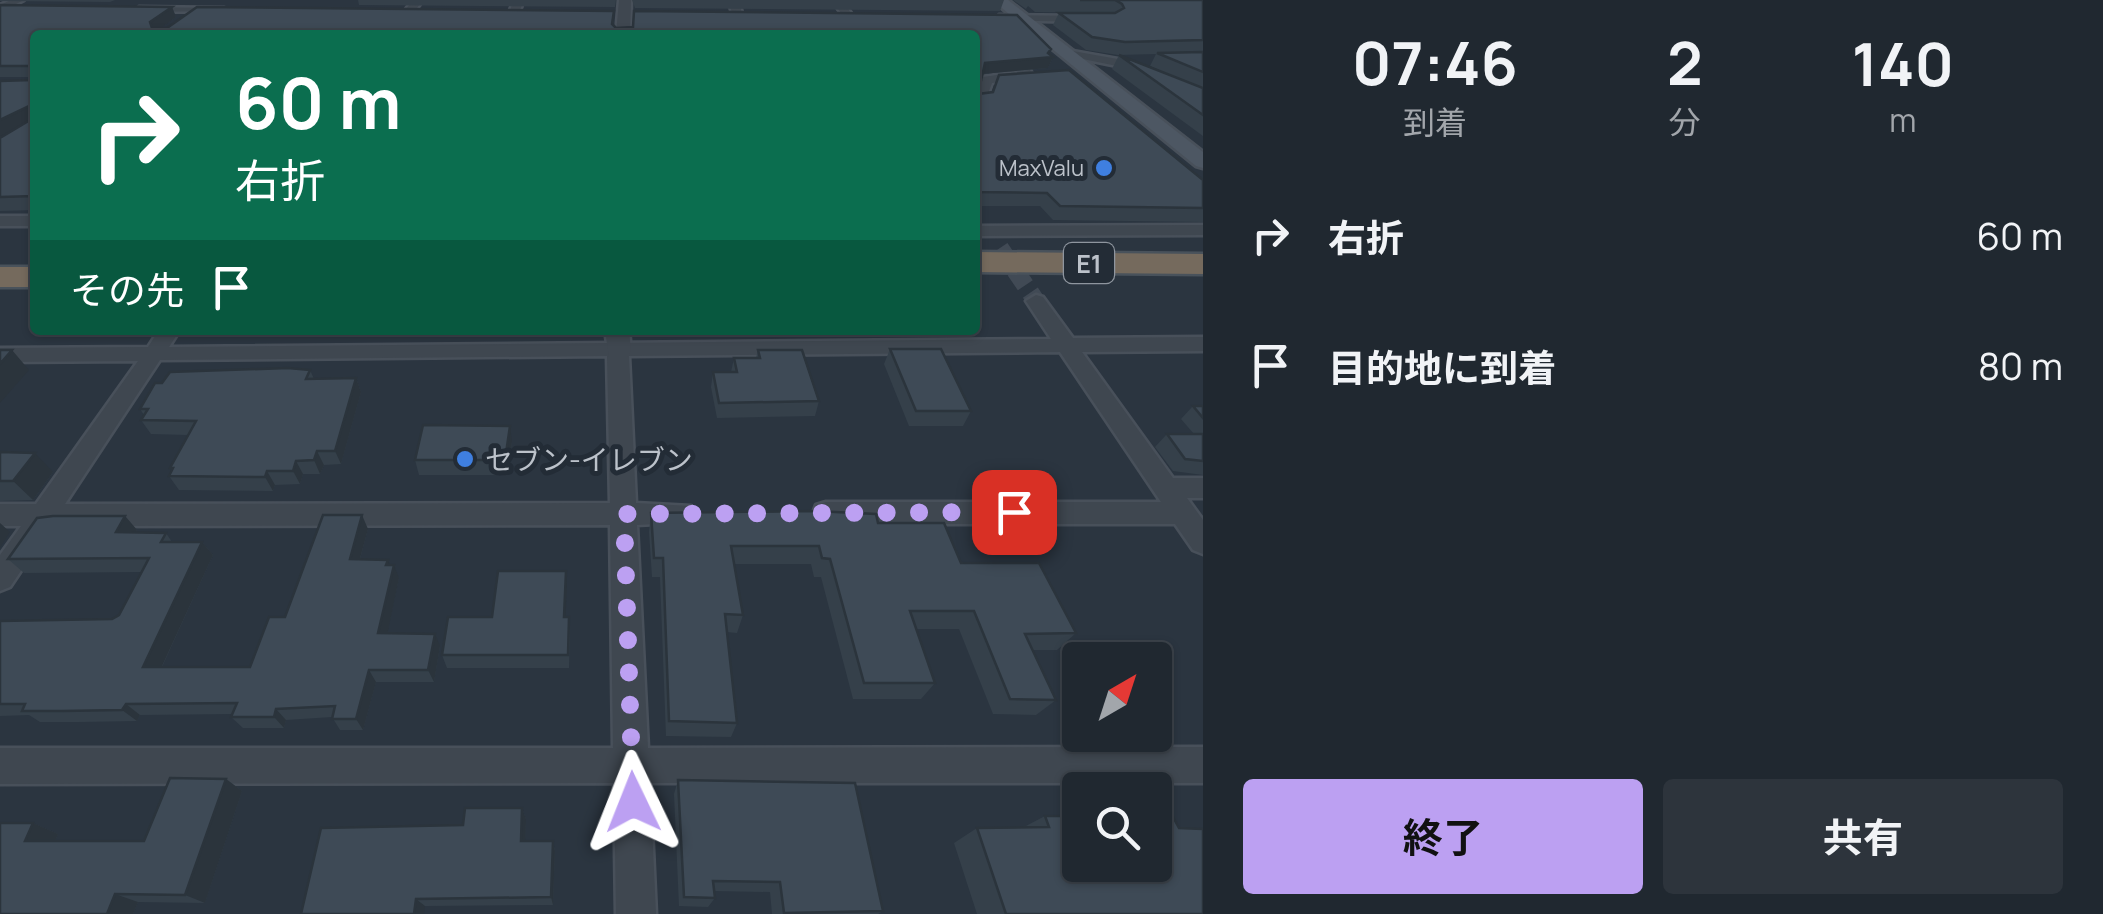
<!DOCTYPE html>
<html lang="ja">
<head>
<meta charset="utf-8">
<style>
	:root { --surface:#202830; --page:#2d343c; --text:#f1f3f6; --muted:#a2a6ab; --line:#3d444c; --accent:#bca0f2 }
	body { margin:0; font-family:Manrope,"Noto Sans JP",sans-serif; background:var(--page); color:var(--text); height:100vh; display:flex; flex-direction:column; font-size:38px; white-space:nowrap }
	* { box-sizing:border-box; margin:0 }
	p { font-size:32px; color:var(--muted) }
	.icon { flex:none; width:55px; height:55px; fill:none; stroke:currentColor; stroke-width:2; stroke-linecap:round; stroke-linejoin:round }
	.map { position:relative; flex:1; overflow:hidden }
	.side { display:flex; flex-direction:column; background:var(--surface); width:900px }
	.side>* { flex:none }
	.guide { position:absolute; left:30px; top:30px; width:950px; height:305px; border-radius:10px; box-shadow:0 2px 8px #0004,0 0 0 2px var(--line); background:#0b6e4f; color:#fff; overflow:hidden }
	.needle { width:65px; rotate:39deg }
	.buttons { position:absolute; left:1062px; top:642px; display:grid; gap:20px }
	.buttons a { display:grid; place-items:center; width:110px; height:110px; border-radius:10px; background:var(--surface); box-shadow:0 2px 8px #0004,0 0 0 2px var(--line); font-size:50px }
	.pin { position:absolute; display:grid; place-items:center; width:85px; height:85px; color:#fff; margin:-42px; border-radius:20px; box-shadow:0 5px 15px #0006 }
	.me { position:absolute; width:110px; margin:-55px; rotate:358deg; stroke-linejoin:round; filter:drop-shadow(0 0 8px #0008) }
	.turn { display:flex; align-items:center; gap:35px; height:210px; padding:0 40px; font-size:45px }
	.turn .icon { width:130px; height:130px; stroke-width:2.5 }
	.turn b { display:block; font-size:70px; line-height:85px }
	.then { display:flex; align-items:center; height:95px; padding:0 40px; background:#0003; gap:20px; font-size:38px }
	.eta { display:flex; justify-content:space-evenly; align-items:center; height:170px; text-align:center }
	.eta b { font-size:60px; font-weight:700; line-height:70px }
	.action { display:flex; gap:20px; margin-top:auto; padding:20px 40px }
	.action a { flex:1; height:115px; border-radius:10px; background:var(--accent); color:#111; font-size:40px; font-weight:700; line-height:115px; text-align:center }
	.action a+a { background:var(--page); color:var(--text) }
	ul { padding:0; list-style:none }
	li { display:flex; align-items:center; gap:30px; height:130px; padding:0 40px }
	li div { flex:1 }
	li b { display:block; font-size:38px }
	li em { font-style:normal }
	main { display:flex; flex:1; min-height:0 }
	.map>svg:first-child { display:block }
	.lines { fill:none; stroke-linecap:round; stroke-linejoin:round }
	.minor-tunnel { stroke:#414a55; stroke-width:18; stroke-dasharray:18 9; stroke-linecap:butt }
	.minor-casing { stroke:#48505a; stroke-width:5 }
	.tertiary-casing { stroke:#48505a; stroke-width:5 }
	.secondary-casing { stroke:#48505a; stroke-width:5 }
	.motorway-casing { stroke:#49525b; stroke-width:5 }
	.minor { fill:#3f4750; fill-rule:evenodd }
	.tertiary { fill:#3f4750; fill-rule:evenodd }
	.secondary { fill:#4d5763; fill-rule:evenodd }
	.motorway { fill:#756a5d; fill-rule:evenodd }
	.wall { fill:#35404a }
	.shaded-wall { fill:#2b343c }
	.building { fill:#3e4a56; stroke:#2b343c; stroke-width:2.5 }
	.route { stroke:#bca0f2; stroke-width:18; stroke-dasharray:0 32.4 }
	.shop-dot { fill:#3f7fe0; stroke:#232c36; stroke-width:4 }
	.labels { text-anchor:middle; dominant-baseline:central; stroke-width:10; stroke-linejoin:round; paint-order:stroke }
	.far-poi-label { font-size:22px; fill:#bcc2ca; stroke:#232c36; text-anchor:end }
	.shield { fill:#232c36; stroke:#8e959e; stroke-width:2.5 }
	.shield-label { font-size:25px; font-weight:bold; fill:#bcc2ca }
	.poi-label { font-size:28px; fill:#bcc2ca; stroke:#232c36; text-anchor:start }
</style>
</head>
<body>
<main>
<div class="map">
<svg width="1203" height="914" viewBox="0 0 1203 914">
	<rect width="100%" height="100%" fill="#2b3540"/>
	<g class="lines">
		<path class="minor-tunnel" d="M1000 248 1036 301"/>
		<g class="minor-casing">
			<path id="minor" d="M11 0H24L0 12V5Z
				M413 0H423L397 35H386Z
				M514 0H524L510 35H500Z
				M728 0H738L749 35H739Z
				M832 0H842L866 35H856Z
				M139 7 224 8 229 11 135 12Z
				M999 15 1089 16 1094 19 1089 22 995 20Z
				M1067 50 1129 61 1203 94V103L1122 67 1063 55Z
				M1030 70 1034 77 992 83 985 102 975 103 983 77Z
				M0 216H35V226H0Z
				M1203 225V235L975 236V226Z
				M1036 295 1043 297 1073 338 1203 337V351L1082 352 1173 478H1203V498H1187L1203 520V554L1193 550 1175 524H826L816 521 813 513 816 505 826 502H1161L1060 352 629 356 636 503 691 506 694 514 691 522 637 525 648 748 1203 747V783H650L656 914H616L614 783 0 784V748H613L610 525 51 526 10 587 0 591V555L21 526H0V504H36L138 361 0 362V348L148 347 159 330H180L169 347 1051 339 1026 301ZM607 356 610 503 65 504 160 360Z"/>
		</g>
		<g class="tertiary-casing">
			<path id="tertiary" d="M619 0H631L630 35H616Z
				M605 330H629L631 351 627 357H609Z"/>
		</g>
		<g class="secondary-casing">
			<path id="secondary" d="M992 0H1008L1203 152V168L1196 166Z"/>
		</g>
		<g class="motorway-casing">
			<path id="motorway" d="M975 252 1203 254V274L975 272Z
				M0 267H35V287H0Z"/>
		</g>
		<use href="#minor" class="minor"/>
		<use href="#tertiary" class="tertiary"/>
		<use href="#secondary" class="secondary"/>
		<use href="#motorway" class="motorway"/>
	</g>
	<path class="wall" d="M0 0H115L110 2 0 1Z
		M358 0H616L615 7 359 5Z
		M632 0H1004L1000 11 635 8Z
		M1013 0H1203V136L1112 69 1119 55 1175 77 1150 66 1156 54 1118 55 1086 50 1053 25 1059 13H1111L1035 12 1028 6 1026 9Z
		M0 5 172 7 176 17 160 28H167L197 7 614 11 613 25 616 28 633 27 634 11 1017 15 1051 49 1049 54 1053 57 1048 68 982 74 978 94 993 92 999 75 1069 70 1203 180V222L1053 220 1040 206H975V35H35V210L0 211V138L14 129 0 137V81L31 80V77H0Z
		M890 349 971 411 963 426H909L884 364Z
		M758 350 819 401 815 416 717 418 711 387 713 372H731L734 358H756Z
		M310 370 314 379 356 378 361 392 341 464 324 465 320 474H303L300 484 275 485 273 491 179 490 169 476 172 471 170 468 188 435 151 434 141 420 144 415 140 409Z
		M1193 406H1203V475L1173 471 1155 447 1167 434H1194L1181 419Z
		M512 441 508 475H419L415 460Z
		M0 452 53 472 33 500 0 501Z
		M651 513 878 523 961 563 1076 633 1057 650H1033L1056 700 1036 715 993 714 959 629H916L935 683 921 699H853L821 577H814L811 564H734L743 615 737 633 727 632 737 723 731 737 666 736 660 577H652L649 532Z
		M125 516 137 530 136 533H166L172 542H202L213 555 162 667H250L285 617 368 529 360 559 390 565 399 578 387 633 440 646 434 682H376L363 730H340L332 717 286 720 284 728H243L231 717 233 714 140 715 137 721 79 722H40L29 715 0 716V621L112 619 119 615 142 572 24 573 8 559Z
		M567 586 565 617H569L570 630 569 668H447L442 655 492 617Z
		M226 779 242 791 205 903 138 902 133 914 33 823 58 834 55 841H144Z
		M678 780 883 911 878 914H772L770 892 714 891 715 898 708 907 679 906 674 794Z
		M522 808 526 819 525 841H553L555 851 553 905 425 906 301 914 463 825Z
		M1045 816 1179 828 1203 914H977L954 843 977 828 1024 827Z"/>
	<path class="shaded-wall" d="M172 7 176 17 155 32 150 22Z
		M1051 49 1048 57H1053L1048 68 981 74 985 63Z
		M31 105 35 118 0 137V120Z
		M12 350 29 370 0 403V364Z
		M356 378 361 392 341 464 335 451Z
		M510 426 512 441 508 475 505 460Z
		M317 451 324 465 320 474 314 460Z
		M35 453 53 472 33 500 13 481Z
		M296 461 303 474 300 484 293 471Z
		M267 471 275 485 273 491 265 477Z
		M362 515 368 529 356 573 350 559Z
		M125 516 137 530 128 546 116 532Z
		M0 523 10 532 0 548Z
		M202 542 213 555 156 679 143 667Z
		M388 560 392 571 394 565 399 578 385 645 378 633Z
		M566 571 567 586 565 630 564 617Z
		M435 634 440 646 434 682 428 670Z
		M369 670 376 682 363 730 356 719Z
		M126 704 140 715 137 721 122 710Z
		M276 709 286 720 284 728 274 717Z
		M226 779 242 791 205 903 185 895Z
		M522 808 526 819 525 851 521 841Z
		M33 823 58 834 51 851 25 841Z
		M553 841 555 851 553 905 551 897Z
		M115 894 138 902 133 914H107Z
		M416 899 425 906 424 914H414Z"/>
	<path class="building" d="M1080 0H1203V40L1125 42 1092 37 1059 13H1115L1124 8 1122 4 1115 0Z
		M0 5 172 7 150 22 152 28H167L197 7 614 11 612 24 616 28 633 27 634 11 1017 15 1051 49 1048 53 1053 57 985 63 978 94 993 92 999 75 1069 70 1203 180V208L1060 206 1047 193 975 192V35H35V196L0 197V138L30 120 31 105 0 120V81L31 80 32 70 29 66H0Z
		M1203 52V72L1157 53Z
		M1119 55 1203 88V115Z
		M890 349H941L971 411H916Z
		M0 350H12L0 364Z
		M758 350H802L819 401 719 403 713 372H737L734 358H760Z
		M288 368 310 370 306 379 356 378 335 451H317L314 460 296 461 293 471H267L265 477 169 476 173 468H170L196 421 141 420 148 409H140L155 383H162L170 372Z
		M1193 406H1203V418Z
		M423 425 510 426 505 460H415Z
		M1167 434H1203V461L1185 459Z
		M0 452 35 453 13 481H0Z
		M815 511 876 514 878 523H944L961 563H1039L1076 633 1025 634 1056 700 1010 699 974 611H910L935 683H864L830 559 822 558 819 546H731L743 615 725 614 737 723 669 721 663 558H654L651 513Z
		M323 515H362L350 559 388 560 386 565H394L378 633 435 634 428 670H369L356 719H332L335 706 276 709 274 717H231L237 703 126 704 122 710 62 711H22L25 704H0V621L112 619 119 615 149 558 8 559 37 518 53 516H125L116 532 166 533 161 542H202L143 667H250L269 617H285Z
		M498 571H566L564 617H569L568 655H442L448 617H492Z
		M170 778 226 779 185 895 115 894 107 914H0V823H33L25 841H144Z
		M678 780 855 783 883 911 784 913 780 882 713 881 715 898 684 897Z
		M465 808H522L521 841H553L551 897 416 899 414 914H301L321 828 463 825Z
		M1155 815H1172L1179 828 1203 829V914H1006L977 828 1049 827 1045 816H1080V865H1155Z"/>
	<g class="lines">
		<path class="route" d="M633 802 624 514 1014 512"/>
	</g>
	<g class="shop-dot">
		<circle cx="1104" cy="168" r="10"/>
		<circle cx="465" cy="459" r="10"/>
	</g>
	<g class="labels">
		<g class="far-poi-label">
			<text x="1084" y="168">MaxValu</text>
		</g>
		<rect class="shield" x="1064" y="243" width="50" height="40" rx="8"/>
		<g class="shield-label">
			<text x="1089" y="263">E1</text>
		</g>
		<g class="poi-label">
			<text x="485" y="459">セブン-イレブン</text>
		</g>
	</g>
</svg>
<div class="buttons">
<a><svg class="needle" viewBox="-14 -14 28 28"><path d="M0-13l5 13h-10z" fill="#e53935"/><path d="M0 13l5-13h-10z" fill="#a2a6ab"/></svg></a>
<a><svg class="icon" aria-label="search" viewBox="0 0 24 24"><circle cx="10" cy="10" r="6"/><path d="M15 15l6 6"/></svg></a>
</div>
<div class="pin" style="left:1014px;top:512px;background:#d93025"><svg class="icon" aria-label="arrive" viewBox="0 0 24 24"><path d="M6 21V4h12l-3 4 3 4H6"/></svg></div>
<svg class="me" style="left:633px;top:802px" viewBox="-20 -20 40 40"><path d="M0-17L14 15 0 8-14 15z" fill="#bca0f2" stroke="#fff" stroke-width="4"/></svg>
<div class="guide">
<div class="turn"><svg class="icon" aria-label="right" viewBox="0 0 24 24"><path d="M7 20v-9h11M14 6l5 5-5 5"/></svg><div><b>60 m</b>右折</div></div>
<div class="then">その先<svg class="icon" aria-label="arrive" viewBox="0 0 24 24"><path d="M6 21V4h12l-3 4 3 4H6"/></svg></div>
</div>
</div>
<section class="side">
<div class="eta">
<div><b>07:46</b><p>到着</p></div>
<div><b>2</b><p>分</p></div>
<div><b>140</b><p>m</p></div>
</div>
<ul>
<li><svg class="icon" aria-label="right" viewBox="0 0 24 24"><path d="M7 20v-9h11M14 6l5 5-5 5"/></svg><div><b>右折</b></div><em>60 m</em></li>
<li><svg class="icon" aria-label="arrive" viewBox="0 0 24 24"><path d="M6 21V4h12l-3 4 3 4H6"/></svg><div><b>目的地に到着</b></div><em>80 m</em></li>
</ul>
<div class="action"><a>終了</a><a>共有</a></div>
</section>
</main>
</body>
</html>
